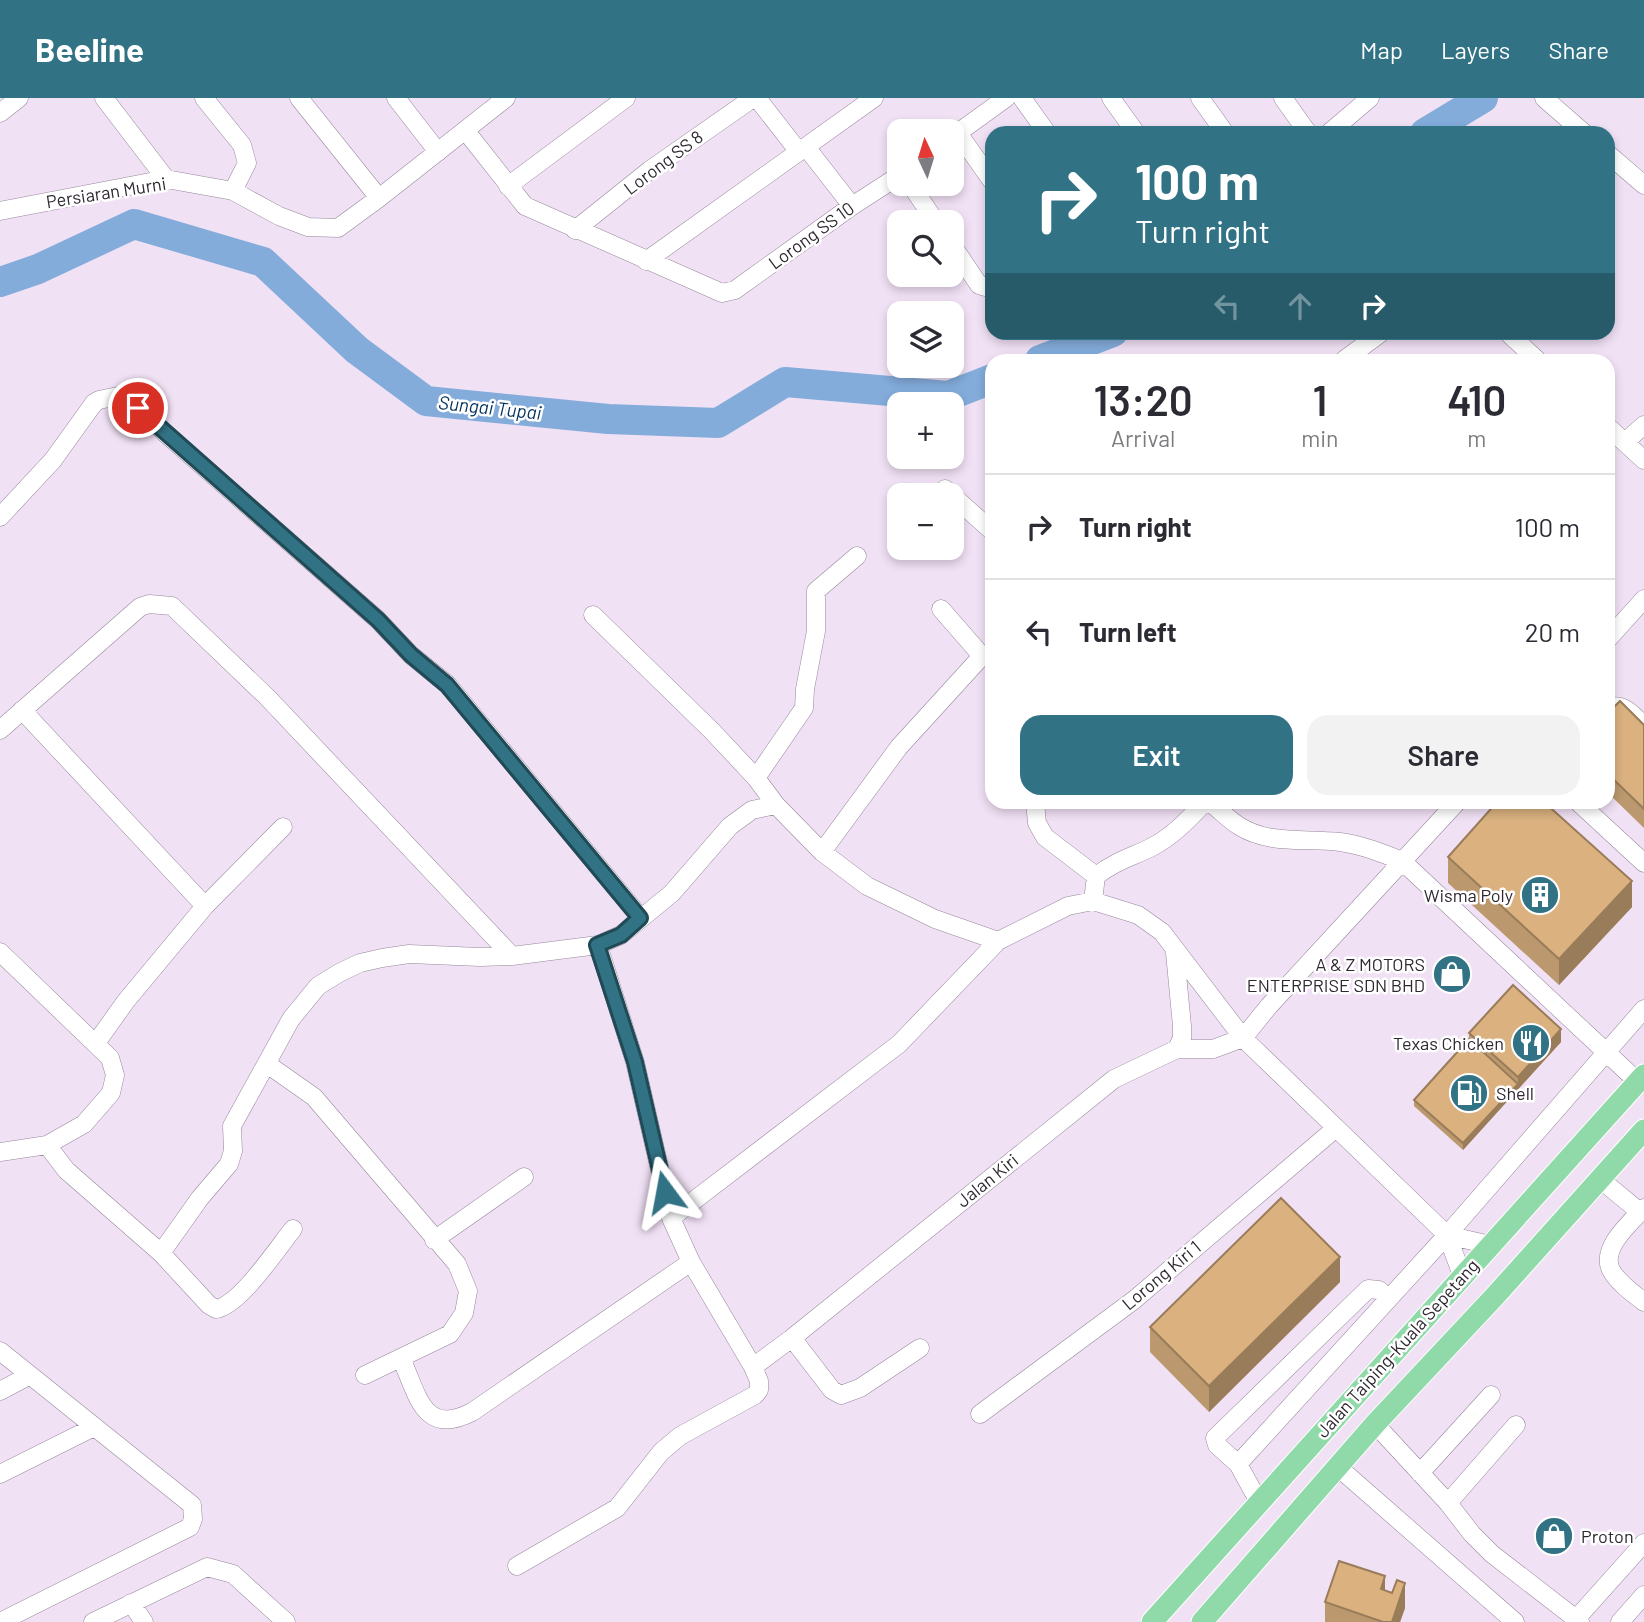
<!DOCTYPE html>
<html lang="en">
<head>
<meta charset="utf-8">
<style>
	:root { --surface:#fff; --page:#f2f2f3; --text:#2b2b33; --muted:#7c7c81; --line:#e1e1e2; --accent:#317285 }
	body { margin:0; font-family:Barlow,sans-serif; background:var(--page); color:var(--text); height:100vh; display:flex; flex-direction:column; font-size:26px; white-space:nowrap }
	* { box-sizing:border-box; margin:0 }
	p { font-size:23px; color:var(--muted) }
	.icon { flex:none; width:38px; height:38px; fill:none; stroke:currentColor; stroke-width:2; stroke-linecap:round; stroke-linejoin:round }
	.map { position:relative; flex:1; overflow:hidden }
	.sheet { position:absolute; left:985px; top:256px; width:630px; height:455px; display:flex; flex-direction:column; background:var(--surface); border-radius:21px; box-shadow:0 4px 10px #0003 }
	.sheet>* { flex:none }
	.top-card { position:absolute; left:985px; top:28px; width:630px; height:214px; border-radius:21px; box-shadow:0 4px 10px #0003; background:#317285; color:#fff; overflow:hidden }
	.needle { width:46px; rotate:356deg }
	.tools { position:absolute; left:887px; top:21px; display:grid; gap:14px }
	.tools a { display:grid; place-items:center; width:77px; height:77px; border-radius:14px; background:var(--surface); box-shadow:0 4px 10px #0003; font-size:35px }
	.pin { position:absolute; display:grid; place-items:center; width:60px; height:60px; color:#fff; margin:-30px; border:4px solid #fff; border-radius:50%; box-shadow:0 2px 7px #0007 }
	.me { position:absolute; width:77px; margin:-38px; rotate:347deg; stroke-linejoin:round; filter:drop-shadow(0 0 5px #0008) }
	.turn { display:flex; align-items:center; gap:24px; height:147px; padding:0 35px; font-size:32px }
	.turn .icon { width:91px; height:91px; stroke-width:2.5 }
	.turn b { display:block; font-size:49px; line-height:60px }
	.lanes { display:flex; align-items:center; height:66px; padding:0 35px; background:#0003; justify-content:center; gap:35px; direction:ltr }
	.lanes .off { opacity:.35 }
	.eta { display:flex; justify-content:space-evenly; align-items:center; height:119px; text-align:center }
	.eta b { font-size:42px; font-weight:600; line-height:49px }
	.cta { display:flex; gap:14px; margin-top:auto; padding:14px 35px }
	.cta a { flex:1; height:80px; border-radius:21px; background:var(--accent); color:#fff; font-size:28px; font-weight:600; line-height:80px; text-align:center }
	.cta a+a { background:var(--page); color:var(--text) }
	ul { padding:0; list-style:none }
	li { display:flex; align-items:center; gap:21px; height:105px; padding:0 35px; border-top:2px solid var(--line) }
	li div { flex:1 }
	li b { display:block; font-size:26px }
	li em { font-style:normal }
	header { display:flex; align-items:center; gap:42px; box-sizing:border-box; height:98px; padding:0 35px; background:var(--accent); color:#fff }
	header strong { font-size:33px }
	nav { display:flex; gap:38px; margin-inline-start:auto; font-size:24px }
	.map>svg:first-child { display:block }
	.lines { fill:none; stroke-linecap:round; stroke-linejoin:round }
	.river { stroke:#83acdb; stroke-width:30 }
	.minor-casing { stroke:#96879a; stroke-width:19 }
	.major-casing { stroke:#fff; stroke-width:23 }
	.minor { stroke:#fff; stroke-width:18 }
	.major { stroke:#90daa9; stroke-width:21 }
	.wall { fill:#bb986d }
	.shaded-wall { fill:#997c59 }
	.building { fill:#dab17f; stroke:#997c59; stroke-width:2 }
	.route-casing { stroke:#204a56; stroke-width:18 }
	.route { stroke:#317285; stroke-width:12 }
	.labels { text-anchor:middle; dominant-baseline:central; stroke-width:5; stroke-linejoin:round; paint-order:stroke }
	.street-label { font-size:18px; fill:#2e2830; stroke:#fff }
	.poi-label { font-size:18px; fill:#2e2830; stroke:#fff; text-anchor:end }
	.water-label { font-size:19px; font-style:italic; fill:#06335e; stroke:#fff }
</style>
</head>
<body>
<header>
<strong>Beeline</strong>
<nav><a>Map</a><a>Layers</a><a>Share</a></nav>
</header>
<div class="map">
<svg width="1644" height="1524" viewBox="0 0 1644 1524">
	<rect width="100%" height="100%" fill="#f1e1f5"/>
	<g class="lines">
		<path class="river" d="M1425 35 1483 0
			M0 184 38 171 134 126 263 164 357 252 426 303 608 321 718 325 785 284 948 298 992 281
			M1040 262 1113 234"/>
		<g class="minor-casing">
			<path id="minor" d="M104 0 166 81
				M204 0 242 47 247 65 233 93
				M299 0 379 100
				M396 0 438 54
				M757 0 799 54
				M1022 0 1047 35
				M1111 0 1136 35
				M1200 0 1225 35
				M1283 0 1308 35
				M1544 0 1584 35
				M0 15 19 0
				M465 32 525 108 722 195 735 192 852 108 900 77
				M958 35 992 83
				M1329 35 1370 0
				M952 39 1006 0
				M806 49 852 108
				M1608 56 1644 87
				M910 86 936 124
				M508 88 626 0
				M0 113 166 81 233 93 279 118 308 129 338 130 379 100 506 0
				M575 132 650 72 753 0
				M952 147 979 187 985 189 992 187
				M646 163 874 0
				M1507 234 1537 262
				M1344 262 1382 234
				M1608 329 1644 362
				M1625 344 1644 327
				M945 391 992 433
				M0 419 53 362 94 305 99 302 118 298 132 302 164 334 378 522 411 557 448 587 640 819
				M593 517 712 633 756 680 776 707 822 754 867 788 935 821 998 843
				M1608 541 1644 501
				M1608 610C1623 603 1633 618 1644 627
				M22 612 205 808
				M0 632 140 509 149 506 172 508 268 600 512 858
				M756 680 804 610 805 591 816 533V493L857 458
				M1035 704 1037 725 1045 739 1096 778
				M1209 704C1219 711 1228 721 1239 728 1269 747 1306 740 1340 744 1362 747 1382 755 1402 763L1638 984
				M1578 704 1644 765
				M822 754 899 649 982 558 941 511
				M1093 803 1096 778C1116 763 1129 760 1150 750 1172 739 1188 722 1205 704
				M0 854 110 960 115 977 111 995 84 1026 47 1047 0 1054
				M1175 855 1182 928V940L1177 951
				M96 945 126 903 205 808 283 729
				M267 966 314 999 457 1166 468 1193 464 1215 450 1236 365 1277
				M47 1047 66 1072 161 1155 209 1207 216 1211C240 1207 276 1152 293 1131
				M1600 1081 1640 1114
				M1644 1110C1631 1124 1600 1150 1611 1172 1618 1185 1634 1196 1644 1204
				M671 1120 899 946 998 843 1068 808 1093 803 1138 817 1162 834 1243 940 1447 1137 1462 1177
				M1447 1137 1490 1147
				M434 1142 524 1079
				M161 1155 200 1100 229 1066 233 1053 232 1028 291 921 318 888 339 875 360 865 382 860 409 856 480 859 512 858 598 847 621 837 672 795 730 728 752 712 776 707
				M792 1240 832 1292 841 1297 860 1290 920 1250
				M0 1253 192 1407 193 1421 190 1429 0 1524
				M401 1260C418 1297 423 1339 472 1314L691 1164
				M753 1269 792 1240 1114 981 1177 951H1213L1243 940 1269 908 1457 704
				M0 1293 30 1277
				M980 1316 1134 1202 1336 1030
				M1375 1326 1448 1405
				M1516 1327 1448 1405 1472 1436 1492 1456 1580 1524
				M1238 1366 1217 1347 1215 1340 1368 1191 1379 1192 1388 1200
				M1338 1369 1515 1524
				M1420 1375 1491 1297
				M0 1376 94 1329
				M1259 1404 1238 1366 1447 1137 1644 911
				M517 1468 617 1410 661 1354 680 1338 755 1297 759 1292V1283L753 1269 691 1164 671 1120 635 964 598 847
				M131 1505 144 1524
				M1576 1521 1644 1445
				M93 1524 207 1469 233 1476 286 1524
				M1620 1524 1644 1497"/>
		</g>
		<g class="major-casing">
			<path id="major" d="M1152 1524 1644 977
				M1202 1524 1375 1326 1495 1198 1644 1032"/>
		</g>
		<use href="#minor" class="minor"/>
		<use href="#major" class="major"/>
	</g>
	<path class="wall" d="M1608 615 1644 627V730L1608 695Z
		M1448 759 1632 809 1559 887 1448 785Z
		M1469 935 1561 944 1463 1052 1414 1008V1002L1469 941Z
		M1340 1184 1209 1314 1150 1254V1229Z
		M1385 1493 1405 1510 1400 1524H1325V1504Z"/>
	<path class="shaded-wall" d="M1632 783V809L1559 887V861Z
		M1561 931V944L1463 1052V1045L1518 986V979Z
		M1340 1159V1184L1209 1314V1288Z
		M1385 1478V1504L1381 1491Z
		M1405 1485V1510L1400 1524H1392Z"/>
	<path class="building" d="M1620 603 1644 627V711L1608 676V615Z
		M1497 704H1544L1632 783 1559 861 1448 759Z
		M1513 887 1561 931 1518 979 1469 935Z
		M1469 941 1518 986 1463 1045 1414 1002Z
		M1281 1100 1340 1159 1209 1288 1150 1229Z
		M1339 1463 1385 1478 1381 1491 1392 1495 1397 1482 1405 1485 1392 1524H1383L1325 1504Z"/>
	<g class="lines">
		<g class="route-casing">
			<path id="route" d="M138 310 378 522 411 557 447 587 640 820 621 837 597 847 635 964 665 1094"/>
		</g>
		<use href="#route" class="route"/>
	</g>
	<defs>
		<g id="building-disc" transform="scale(2.0125)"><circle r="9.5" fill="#317285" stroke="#fff"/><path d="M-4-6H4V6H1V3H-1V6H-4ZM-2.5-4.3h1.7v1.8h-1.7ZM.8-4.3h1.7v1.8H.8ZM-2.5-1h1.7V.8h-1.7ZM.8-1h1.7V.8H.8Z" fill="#fff"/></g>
		<g id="shop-disc" transform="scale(2.0125)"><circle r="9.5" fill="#317285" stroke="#fff"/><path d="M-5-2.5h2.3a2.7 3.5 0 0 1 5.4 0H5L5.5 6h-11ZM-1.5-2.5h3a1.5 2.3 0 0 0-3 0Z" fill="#fff"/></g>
		<g id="restaurant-disc" transform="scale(2.0125)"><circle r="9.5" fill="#317285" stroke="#fff"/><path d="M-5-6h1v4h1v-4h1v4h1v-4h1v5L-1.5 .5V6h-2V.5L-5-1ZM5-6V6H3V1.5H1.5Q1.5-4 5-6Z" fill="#fff"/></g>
		<g id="fuel-disc" transform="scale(2.0125)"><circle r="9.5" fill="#317285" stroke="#fff"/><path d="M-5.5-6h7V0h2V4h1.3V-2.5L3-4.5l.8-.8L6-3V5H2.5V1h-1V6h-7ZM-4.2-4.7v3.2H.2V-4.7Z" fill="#fff"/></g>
	</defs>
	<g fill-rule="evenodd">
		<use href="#building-disc" x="1540" y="797"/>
		<use href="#shop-disc" x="1452" y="876"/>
		<use href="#restaurant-disc" x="1531" y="945"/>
		<use href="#fuel-disc" x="1469" y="995"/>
		<use href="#shop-disc" x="1554" y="1438"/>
	</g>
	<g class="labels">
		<g class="street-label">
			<text transform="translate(663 64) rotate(-37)">Lorong SS 8</text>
			<text transform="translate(106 94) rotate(-9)">Persiaran Murni</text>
			<text transform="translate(811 137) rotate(-36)">Lorong SS 10</text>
			<text transform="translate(987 1082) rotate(-39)">Jalan Kiri</text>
			<text transform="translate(1161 1177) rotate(-40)">Lorong Kiri 1</text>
			<text transform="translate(1397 1250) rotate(-48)">Jalan Taiping-Kuala Sepetang</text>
		</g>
		<g class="poi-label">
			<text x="1513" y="797">Wisma Poly</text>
			<text x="1425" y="866">A &amp; Z MOTORS<tspan x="1425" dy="21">ENTERPRISE SDN BHD</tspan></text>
			<text x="1504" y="945">Texas Chicken</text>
			<text x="1496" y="995" text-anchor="start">Shell</text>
			<text x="1581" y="1438" text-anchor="start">Proton</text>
		</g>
		<g class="water-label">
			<text transform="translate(490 309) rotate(6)">Sungai Tupai</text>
		</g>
	</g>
</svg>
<div class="tools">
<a><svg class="needle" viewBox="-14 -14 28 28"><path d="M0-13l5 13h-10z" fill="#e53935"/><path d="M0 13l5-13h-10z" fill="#7c7c81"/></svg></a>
<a><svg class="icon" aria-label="search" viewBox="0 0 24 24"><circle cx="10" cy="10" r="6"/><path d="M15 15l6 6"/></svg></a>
<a><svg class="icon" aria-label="layers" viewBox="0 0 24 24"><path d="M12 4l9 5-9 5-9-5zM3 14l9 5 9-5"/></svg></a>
<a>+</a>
<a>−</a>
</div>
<div class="pin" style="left:138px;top:310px;background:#d93025"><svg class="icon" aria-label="arrive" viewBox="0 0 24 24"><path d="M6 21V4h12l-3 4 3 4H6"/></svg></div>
<svg class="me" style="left:665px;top:1094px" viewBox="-20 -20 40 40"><path d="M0-17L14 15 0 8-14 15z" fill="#317285" stroke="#fff" stroke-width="4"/></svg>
<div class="top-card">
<div class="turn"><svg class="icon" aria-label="right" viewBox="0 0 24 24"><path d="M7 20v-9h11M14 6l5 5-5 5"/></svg><div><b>100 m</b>Turn right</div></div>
<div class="lanes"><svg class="icon off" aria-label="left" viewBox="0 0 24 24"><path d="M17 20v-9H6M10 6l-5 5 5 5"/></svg><svg class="icon off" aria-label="ahead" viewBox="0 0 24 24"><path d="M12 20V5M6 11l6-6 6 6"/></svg><svg class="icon" aria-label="right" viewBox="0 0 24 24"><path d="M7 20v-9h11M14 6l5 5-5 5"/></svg></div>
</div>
<section class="sheet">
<div class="eta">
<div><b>13:20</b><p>Arrival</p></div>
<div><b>1</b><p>min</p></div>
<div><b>410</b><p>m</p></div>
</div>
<ul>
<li><svg class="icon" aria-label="right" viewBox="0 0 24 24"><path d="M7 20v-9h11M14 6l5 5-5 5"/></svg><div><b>Turn right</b></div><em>100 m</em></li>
<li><svg class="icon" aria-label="left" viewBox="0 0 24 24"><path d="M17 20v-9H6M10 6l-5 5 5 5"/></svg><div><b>Turn left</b></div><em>20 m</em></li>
</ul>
<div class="cta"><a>Exit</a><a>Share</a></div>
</section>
</div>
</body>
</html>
